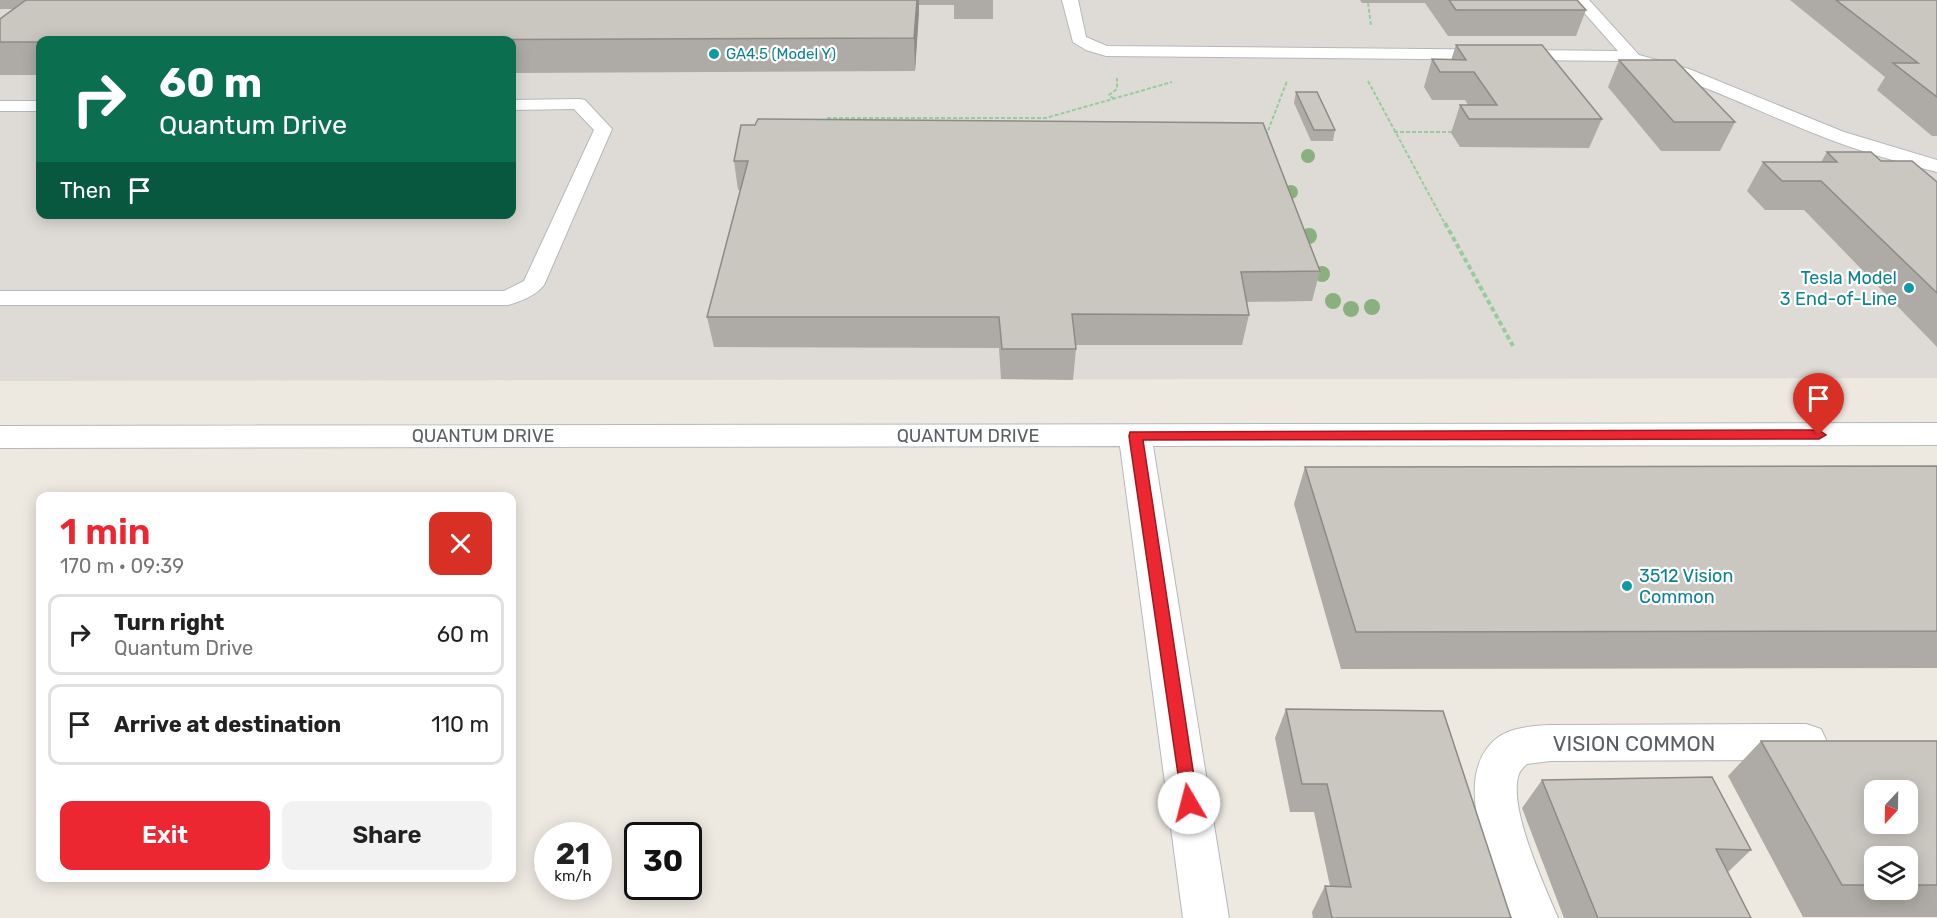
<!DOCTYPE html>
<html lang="en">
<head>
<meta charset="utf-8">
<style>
	:root { --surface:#fff; --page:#f2f2f2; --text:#222; --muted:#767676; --line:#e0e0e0; --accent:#ed2732 }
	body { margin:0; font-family:Rubik,sans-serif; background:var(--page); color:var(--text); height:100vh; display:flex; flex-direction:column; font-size:22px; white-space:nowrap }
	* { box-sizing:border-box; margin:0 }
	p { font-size:20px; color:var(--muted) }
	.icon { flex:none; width:33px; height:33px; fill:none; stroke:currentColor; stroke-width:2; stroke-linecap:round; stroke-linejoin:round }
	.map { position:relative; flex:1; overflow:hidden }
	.sheet { position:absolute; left:36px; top:492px; width:480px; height:390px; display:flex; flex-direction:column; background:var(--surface); border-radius:12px; box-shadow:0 3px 15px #0003 }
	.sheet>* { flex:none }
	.top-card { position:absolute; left:36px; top:36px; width:480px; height:183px; border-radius:12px; box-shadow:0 3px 15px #0003; background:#0b6e4f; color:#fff; overflow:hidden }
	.needle { width:39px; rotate:202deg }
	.tools { position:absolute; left:1864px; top:780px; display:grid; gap:12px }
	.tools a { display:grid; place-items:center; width:54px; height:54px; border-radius:12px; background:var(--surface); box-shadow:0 3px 15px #0003; font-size:30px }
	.speed { position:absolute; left:534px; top:822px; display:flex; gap:12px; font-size:30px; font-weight:700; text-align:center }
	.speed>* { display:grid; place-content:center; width:78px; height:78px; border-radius:50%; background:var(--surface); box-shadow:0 3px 15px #0003; line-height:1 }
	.speed small { font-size:15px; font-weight:400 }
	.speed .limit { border:3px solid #111; border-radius:9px; background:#fff; color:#111 }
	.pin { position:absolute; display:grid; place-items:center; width:51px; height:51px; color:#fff; margin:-62px -26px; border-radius:50% 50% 50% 0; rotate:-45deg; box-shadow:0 0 6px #0007 }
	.pin .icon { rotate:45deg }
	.me { position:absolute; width:66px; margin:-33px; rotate:352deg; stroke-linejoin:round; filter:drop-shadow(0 0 4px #0008) }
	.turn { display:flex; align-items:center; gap:21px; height:126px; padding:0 24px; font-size:27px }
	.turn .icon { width:78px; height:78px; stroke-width:2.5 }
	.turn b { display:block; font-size:42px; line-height:51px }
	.then { display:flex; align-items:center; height:57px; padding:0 24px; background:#0003; gap:12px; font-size:22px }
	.round { display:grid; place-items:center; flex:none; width:63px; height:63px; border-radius:12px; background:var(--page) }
	.headline { display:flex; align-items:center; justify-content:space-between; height:102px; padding:0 24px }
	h1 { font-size:36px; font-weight:600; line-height:45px; color:var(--accent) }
	.cta { display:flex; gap:12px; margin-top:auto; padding:12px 24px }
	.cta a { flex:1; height:69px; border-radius:12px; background:var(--accent); color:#fff; font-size:24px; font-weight:600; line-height:69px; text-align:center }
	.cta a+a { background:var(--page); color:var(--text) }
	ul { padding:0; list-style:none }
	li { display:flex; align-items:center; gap:18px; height:81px; margin:0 12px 9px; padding:0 12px; border:3px solid var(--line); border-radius:12px }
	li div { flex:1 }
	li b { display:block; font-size:22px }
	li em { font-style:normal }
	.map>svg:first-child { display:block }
	.industrial { fill:#dedbd6; fill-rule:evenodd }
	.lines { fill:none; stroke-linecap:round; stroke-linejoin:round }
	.lane-casing { stroke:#b4b8bc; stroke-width:2 }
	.street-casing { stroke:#b4b8bc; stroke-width:2 }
	.path-far1 { stroke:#98cc9f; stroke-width:2; stroke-dasharray:4 2; stroke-linecap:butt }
	.path { stroke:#98cc9f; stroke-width:4; stroke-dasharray:5 3; stroke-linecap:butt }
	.lane { fill:#fff; fill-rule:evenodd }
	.street { fill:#fff; fill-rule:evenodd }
	.tree { fill:#8ab080 }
	.wall { fill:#aeaaa5; fill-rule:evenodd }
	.shaded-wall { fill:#8d8b86 }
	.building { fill:#cac6c0; stroke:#8d8b86; stroke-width:1.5; fill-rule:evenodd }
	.route { fill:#ed2732; stroke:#9a1920; stroke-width:1.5 }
	.culture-dot { fill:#0f9aa8; stroke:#fff; stroke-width:2 }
	.labels { text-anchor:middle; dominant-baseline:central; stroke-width:4.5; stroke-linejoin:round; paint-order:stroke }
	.far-culture-label { font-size:15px; fill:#0d838f; stroke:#fff; text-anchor:start }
	.culture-label { font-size:18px; fill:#0d838f; stroke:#fff; text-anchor:end }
	.street-label { font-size:18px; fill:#5a5f62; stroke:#fff }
	.near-street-label { font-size:21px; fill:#5a5f62; stroke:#fff }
</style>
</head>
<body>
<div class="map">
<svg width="1937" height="918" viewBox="0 0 1937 918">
	<rect width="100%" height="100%" fill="#ede9e1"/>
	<path class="industrial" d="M0 0H1937V378L0 381ZM40 40H512V214H40Z"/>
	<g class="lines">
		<g class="lane-casing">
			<path id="lane" d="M1062 0H1078L1086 37 1107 46 1618 51 1573 0H1589L1639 55 1689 69 1844 132 1937 160V172C1901 163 1866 153 1831 140 1761 114 1694 77 1621 61L1106 56 1086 50 1073 42Z
				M579 99 585 100 612 129 544 285C537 295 519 302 508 305H0V291H504L524 281 594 130 574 109 512 110V100Z
				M0 101H40V111H0Z"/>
		</g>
		<g class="street-casing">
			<path id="street" d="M1937 423V445L1153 446 1229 918H1183L1120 446 0 448V426Z
				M1806 724 1821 729 1827 742 1821 755 1806 760 1550 761 1527 764C1524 767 1520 770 1519 774 1507 806 1545 887 1558 918H1512C1494 871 1447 778 1497 738 1511 727 1533 726 1550 725Z"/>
		</g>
		<path class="path-far1" d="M1368 3 1371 26
			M1368 81 1445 224
			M1114 99 1109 95 1117 89V78
			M827 118H1046L1172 82
			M1394 132H1456
			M1266 136 1287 81"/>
		<path class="path" d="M1445 223 1513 346"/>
		<use href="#lane" class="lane"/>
		<use href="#street" class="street"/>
	</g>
	<g class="tree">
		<circle cx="1308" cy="156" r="7"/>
		<circle cx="1291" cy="192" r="7"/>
		<circle cx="1309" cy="236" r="8"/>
		<circle cx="1322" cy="274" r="8"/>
		<circle cx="1333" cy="301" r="8"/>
		<circle cx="1372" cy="307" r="8"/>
		<circle cx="1351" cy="309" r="8"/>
	</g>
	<path class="wall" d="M0 0H993V19H954V5H919L915 71 512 73V40H40V75H0V19L13 9H0Z
		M1360 0H1577L1586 10 1576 36H1448L1425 3H1362Z
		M1790 0H1937V136H1932L1877 90 1885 77Z
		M1456 45 1602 119 1589 148 1460 147 1451 133 1460 105H1468L1465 100H1432L1424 87 1432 59 1451 60Z
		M1619 60 1735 122 1720 151H1661L1608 87Z
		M1296 92 1335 130 1333 141H1311L1294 103Z
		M741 125 1320 271 1312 301 1246 302 1249 315 1242 345H1075L1076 349 1073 380 1001 379 999 348 714 347 707 317 740 190H738L734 161Z
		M1827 152 1881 161 1937 182V347L1804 210H1765L1747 191 1763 162H1821Z
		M1937 466V668L1341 669 1294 504 1305 467Z
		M1286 709 1511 918H1313L1312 912 1325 886H1330L1314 812H1290L1275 738Z
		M1761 741H1937V917H1803L1728 776ZM1875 856H1908V890H1875Z
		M1542 780 1751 850 1728 872 1751 918H1564L1522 808Z"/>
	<path class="shaded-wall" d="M917 0H919V13L915 71 914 38Z"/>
	<path class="building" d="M26 0H917L914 38 383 40H40V42H0V19Z
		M1449 0H1577L1586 10H1456Z
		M1836 0H1937V97L1893 63H1918Z
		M1456 45H1542L1602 119H1469L1460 105H1497L1474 72H1440L1432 59 1466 60Z
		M1619 60H1675L1735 122H1674Z
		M1296 92H1317L1335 130H1314Z
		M758 119 1263 123 1320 271 1241 272 1249 315 1072 314 1076 349H1002L999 317H707L748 161H734L741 125H755Z
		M1827 152H1871L1881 161H1912L1937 182V293L1821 181H1782L1763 162H1837Z
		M1937 466V631L1356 632 1305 467Z
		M1286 709 1443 711 1511 918H1332L1325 886 1351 887 1327 784H1302Z
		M1761 741H1937V885H1908V856H1875V885H1842ZM1875 790H1908V824H1875Z
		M1712 777 1751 850 1716 849 1751 918H1598L1542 780Z"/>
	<path class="route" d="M1819 430 1826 435 1819 439 1143 440 1198 803 1196 809 1189 811 1183 809 1129 436 1130 432Z"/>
	<g class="culture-dot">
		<circle cx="714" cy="54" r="6"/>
		<circle cx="1909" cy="288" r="6"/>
		<circle cx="1627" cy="586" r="6"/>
	</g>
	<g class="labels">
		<g class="far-culture-label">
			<text x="726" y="54">GA4.5 (Model Y)</text>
		</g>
		<g class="culture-label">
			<text x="1897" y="278">Tesla Model<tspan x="1897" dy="21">3 End-of-Line</tspan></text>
			<text x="1639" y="576" text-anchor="start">3512 Vision<tspan x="1639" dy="21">Common</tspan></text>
		</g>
		<g class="street-label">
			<text x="483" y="436">QUANTUM DRIVE</text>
			<text x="968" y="436">QUANTUM DRIVE</text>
		</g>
		<g class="near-street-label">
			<text x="1634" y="743">VISION COMMON</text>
		</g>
	</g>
</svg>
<div class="tools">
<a><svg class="needle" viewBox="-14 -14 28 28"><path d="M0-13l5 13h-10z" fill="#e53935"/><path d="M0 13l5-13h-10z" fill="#767676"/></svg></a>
<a><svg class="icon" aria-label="layers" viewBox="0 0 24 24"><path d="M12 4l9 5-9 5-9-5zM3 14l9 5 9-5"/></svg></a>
</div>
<div class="speed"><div>21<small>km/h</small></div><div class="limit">30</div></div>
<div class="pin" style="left:1819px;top:435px;background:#d93025"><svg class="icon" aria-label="arrive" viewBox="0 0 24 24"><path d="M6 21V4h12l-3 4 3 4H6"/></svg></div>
<svg class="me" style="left:1189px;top:803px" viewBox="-20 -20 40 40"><circle r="19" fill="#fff"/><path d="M0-13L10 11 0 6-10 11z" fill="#ed2732"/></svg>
<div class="top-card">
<div class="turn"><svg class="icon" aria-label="right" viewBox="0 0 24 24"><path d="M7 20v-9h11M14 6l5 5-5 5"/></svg><div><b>60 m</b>Quantum Drive</div></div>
<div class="then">Then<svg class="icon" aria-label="arrive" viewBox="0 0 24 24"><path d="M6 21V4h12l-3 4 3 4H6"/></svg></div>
</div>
<section class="sheet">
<div class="headline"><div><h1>1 min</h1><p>170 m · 09:39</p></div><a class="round" style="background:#d93025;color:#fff"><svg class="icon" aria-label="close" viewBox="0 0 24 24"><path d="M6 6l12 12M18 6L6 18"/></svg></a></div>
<ul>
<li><svg class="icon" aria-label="right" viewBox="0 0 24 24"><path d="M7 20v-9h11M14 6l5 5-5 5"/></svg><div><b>Turn right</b><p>Quantum Drive</p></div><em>60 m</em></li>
<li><svg class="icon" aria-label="arrive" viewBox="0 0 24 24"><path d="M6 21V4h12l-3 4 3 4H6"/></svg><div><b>Arrive at destination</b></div><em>110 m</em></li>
</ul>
<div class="cta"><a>Exit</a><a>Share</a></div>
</section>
</div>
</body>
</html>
